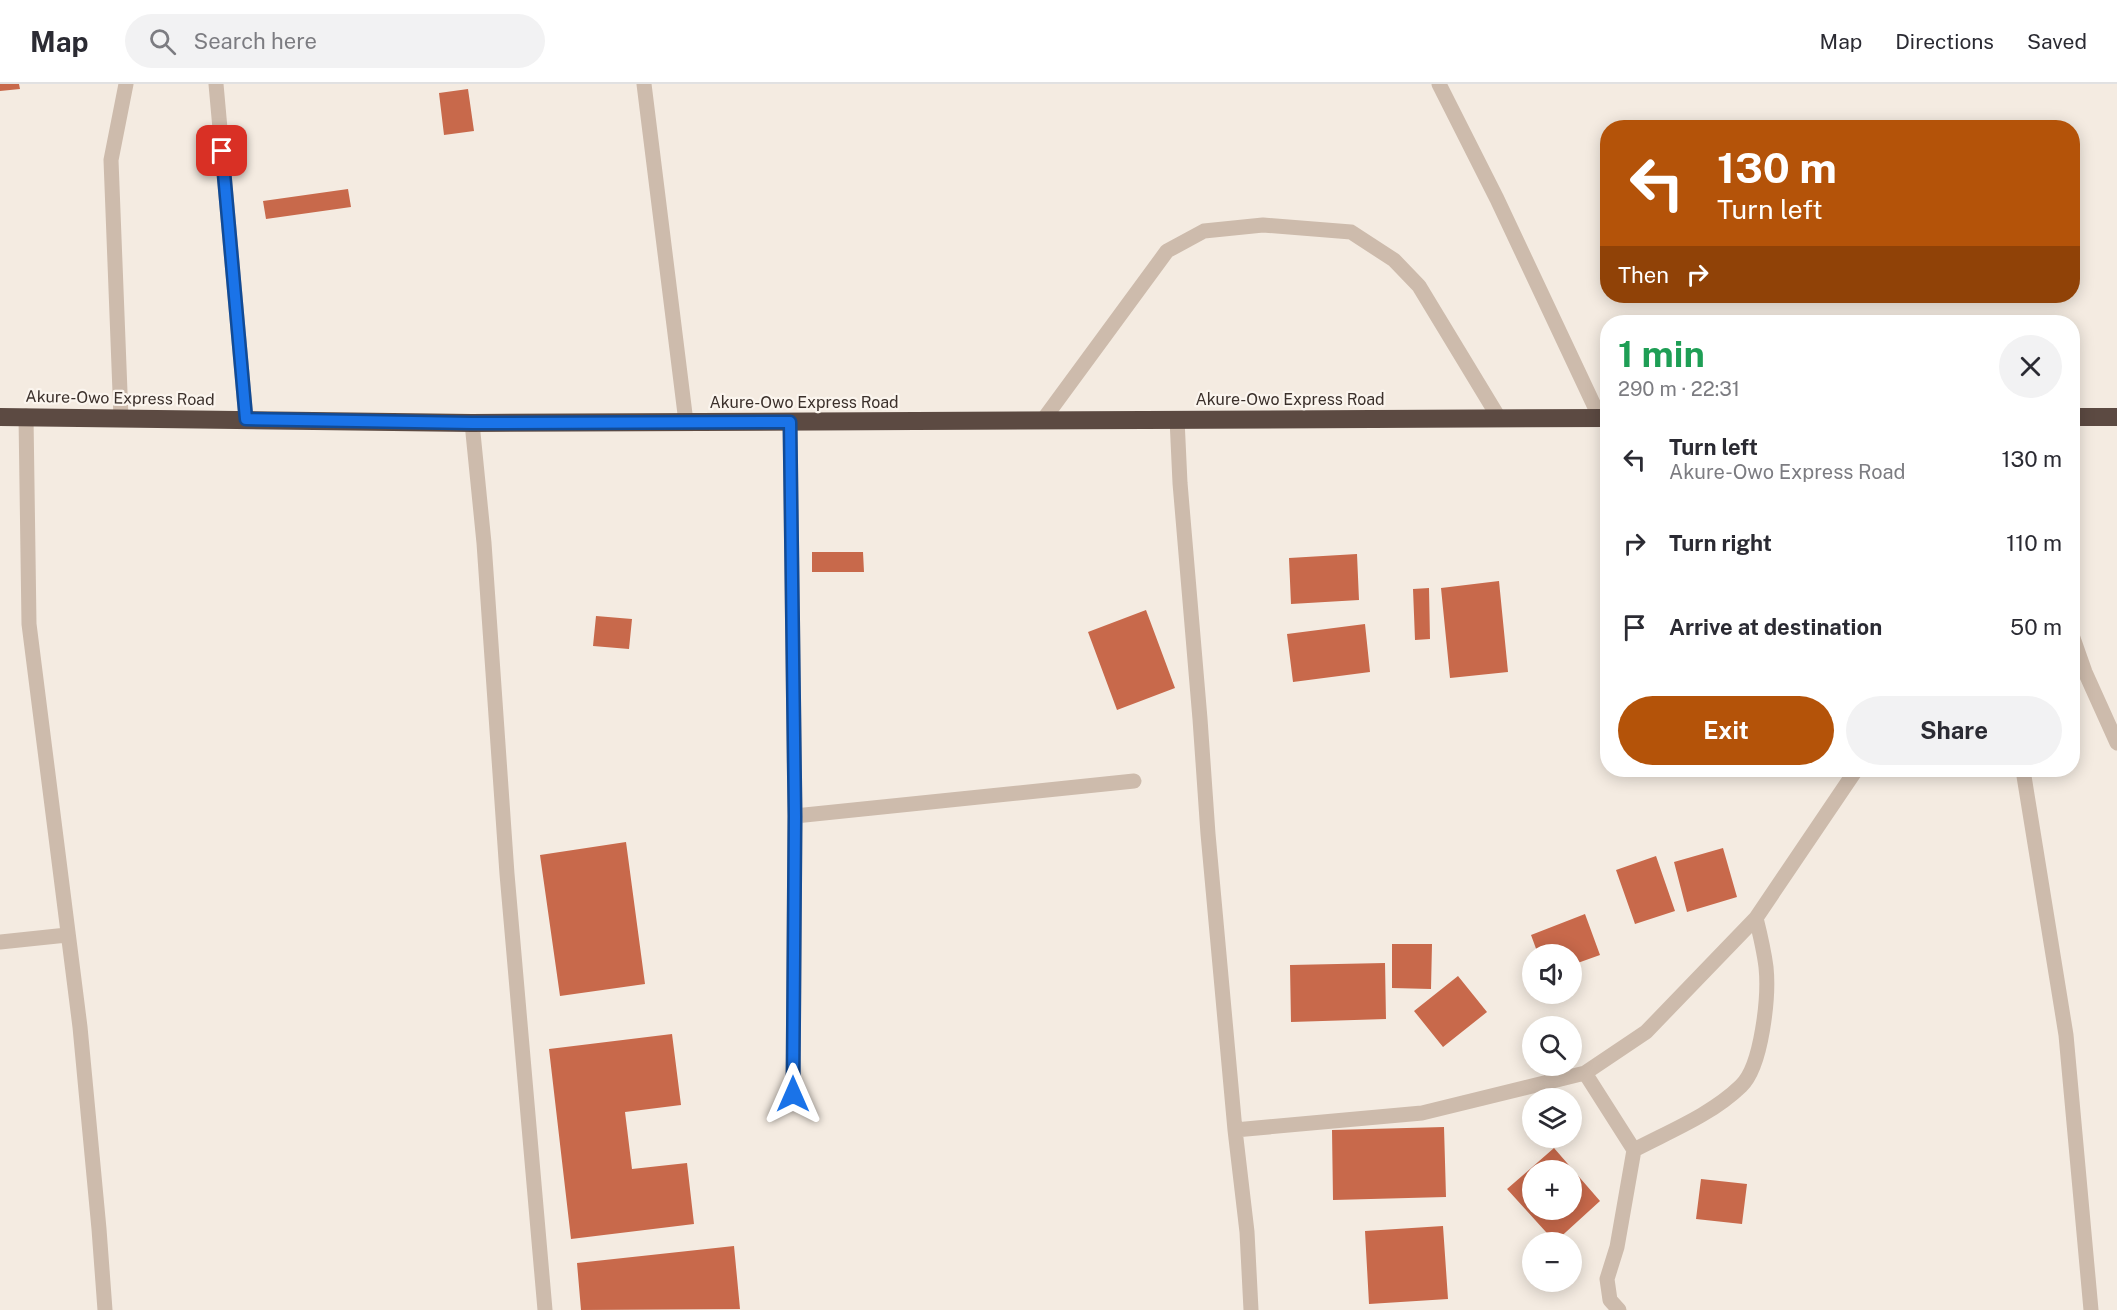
<!DOCTYPE html>
<html lang="en">
<head>
<meta charset="utf-8">
<style>
	:root { --surface:#fff; --page:#f2f2f3; --text:#2b2b33; --muted:#7c7c81; --line:#e1e1e2; --accent:#b45309 }
	body { margin:0; font-family:"Public Sans",sans-serif; background:var(--page); color:var(--text); height:100vh; display:flex; flex-direction:column; font-size:22px; white-space:nowrap }
	* { box-sizing:border-box; margin:0 }
	p { font-size:20px; color:var(--muted) }
	.icon { flex:none; width:33px; height:33px; fill:none; stroke:currentColor; stroke-width:2; stroke-linecap:round; stroke-linejoin:round }
	.map { position:relative; flex:1; overflow:hidden }
	.details { position:absolute; left:1600px; top:231px; width:480px; height:462px; display:flex; flex-direction:column; background:var(--surface); border-radius:24px; box-shadow:0 3px 15px #0003 }
	.details>* { flex:none }
	.guide { position:absolute; left:1600px; top:36px; width:480px; height:183px; border-radius:24px; box-shadow:0 3px 15px #0003; background:#b45309; color:#fff; overflow:hidden }
	.tools { position:absolute; left:1522px; top:860px; display:grid; gap:12px }
	.tools a { display:grid; place-items:center; width:60px; height:60px; border-radius:50%; background:var(--surface); box-shadow:0 3px 15px #0003; font-size:30px }
	.pin { position:absolute; display:grid; place-items:center; width:51px; height:51px; color:#fff; margin:-26px; border-radius:12px; box-shadow:0 3px 9px #0006 }
	.me { position:absolute; width:66px; margin:-33px; rotate:0deg; stroke-linejoin:round; filter:drop-shadow(0 0 4px #0008) }
	.turn { display:flex; align-items:center; gap:21px; height:126px; padding:0 18px; font-size:27px }
	.turn .icon { width:78px; height:78px; stroke-width:2.5 }
	.turn b { display:block; font-size:42px; line-height:51px }
	.then { display:flex; align-items:center; height:57px; padding:0 18px; background:#0003; gap:12px; font-size:22px }
	.round { display:grid; place-items:center; flex:none; width:63px; height:63px; border-radius:32px; background:var(--page) }
	.summary { display:flex; align-items:center; justify-content:space-between; height:102px; padding:0 18px }
	h1 { font-size:36px; font-weight:700; line-height:45px; color:#1e9e55 }
	.action { display:flex; gap:12px; margin-top:auto; padding:12px 18px }
	.action a { flex:1; height:69px; border-radius:36px; background:var(--accent); color:#fff; font-size:24px; font-weight:700; line-height:69px; text-align:center }
	.action a+a { background:var(--page); color:var(--text) }
	ul { padding:0; list-style:none }
	li { display:flex; align-items:center; gap:18px; height:84px; padding:0 18px }
	li div { flex:1 }
	li b { display:block; font-size:22px }
	li em { font-style:normal }
	header { display:flex; align-items:center; gap:36px; box-sizing:border-box; height:84px; padding:0 30px; background:var(--surface); border-bottom:2px solid var(--line) }
	header strong { font-size:28px }
	nav { display:flex; gap:33px; margin-inline-start:auto; font-size:21px }
	.search { width:420px; height:54px; background:var(--page); display:flex; align-items:center; gap:15px; box-sizing:border-box; padding:0 21px; border-radius:33px; color:var(--muted); font-size:22px }
	.map>svg:first-child { display:block }
	.building { fill:#c8694b; fill-rule:evenodd }
	.lines { fill:none; stroke-linecap:round; stroke-linejoin:round }
	.minor { stroke:#cdbbac; stroke-width:15 }
	.highway { stroke:#5c4a42; stroke-width:18 }
	.route-casing { stroke:#114b97; stroke-width:15 }
	.route { stroke:#1a73e8; stroke-width:10 }
	.labels { text-anchor:middle; dominant-baseline:central; stroke-width:4.5; stroke-linejoin:round; paint-order:stroke }
	.street-label { font-size:16px; fill:#3b302b; stroke:#fbf5ee }
</style>
</head>
<body>
<header>
<strong>Map</strong>
<div class="search"><svg class="icon" aria-label="search" viewBox="0 0 24 24"><circle cx="10" cy="10" r="6"/><path d="M15 15l6 6"/></svg>Search here</div>
<nav><a>Map</a><a>Directions</a><a>Saved</a></nav>
</header>
<div class="map">
<svg width="2117" height="1226" viewBox="0 0 2117 1226">
	<rect width="100%" height="100%" fill="#f4ebe1"/>
	<path class="building" d="M0 0H19L20 5 0 7Z
		M468 5 474 47 444 51 439 9Z
		M348 105 351 123 266 135 263 117Z
		M812 468H863L864 488H812Z
		M1357 470 1359 516 1291 520 1289 474Z
		M1499 497 1508 588 1450 594 1441 504Z
		M1429 504 1430 555 1415 556 1413 505Z
		M1146 526 1175 604 1117 626 1088 548Z
		M596 532 632 535 629 565 593 562Z
		M1365 540 1370 588 1293 598 1287 550Z
		M626 758 645 900 560 912 540 771Z
		M1723 764 1737 813 1687 828 1674 778Z
		M1656 772 1675 827 1635 840 1616 786Z
		M1585 830 1600 871 1572 881V870H1538L1531 851Z
		M1392 860H1432L1431 905 1392 904Z
		M1385 879 1386 935 1291 938 1290 881Z
		M1458 892 1487 928 1443 963 1414 927Z
		M672 950 681 1021 625 1028 632 1085 687 1079 694 1140 571 1155 549 965Z
		M1444 1043 1446 1113 1333 1116 1332 1046Z
		M1554 1064 1600 1117 1555 1158 1507 1105ZM1533 1086H1572V1125H1533Z
		M1701 1095 1747 1100 1742 1140 1696 1135Z
		M1443 1142 1448 1215 1369 1220 1365 1147Z
		M734 1162 740 1225 581 1226 577 1179Z"/>
	<g class="lines">
		<path class="minor" d="M216 0 246 335
			M644 0 686 338
			M1439 0 1497 115 1600 334
			M26 332 29 540 80 943 99 1145 105 1226
			M121 334 111 76 126 0
			M1177 335 1180 399 1200 635 1208 750 1235 1046 1247 1148 1251 1226
			M1043 336 1167 167 1204 147 1263 141 1351 148 1394 176 1419 202 1499 334
			M790 338 795 732 1134 697
			M472 339 484 459 507 790 545 1226
			M2073 554 2085 588 2117 659
			M2023 686 2066 951 2091 1226
			M0 858 67 851
			M1585 989 1634 1066
			M793 1010 795 732
			M1235 1046 1422 1029 1585 989 1646 948 1756 834 1856 686
			M1619 1226 1610 1216 1607 1195 1617 1163 1634 1066C1670 1047 1711 1031 1741 1002 1762 982 1769 912 1766 883 1764 867 1760 850 1756 834"/>
		<path class="highway" d="M0 333 472 339 1608 334
			M2073 333H2117"/>
	</g>
	<g class="lines">
		<g class="route-casing">
			<path id="route" d="M222 67 246 335 472 339 790 338 795 732 793 1010"/>
		</g>
		<use href="#route" class="route"/>
	</g>
	<g class="labels">
		<g class="street-label">
			<text transform="translate(120 314) rotate(1)">Akure-Owo Express Road</text>
			<text x="1290" y="315">Akure-Owo Express Road</text>
			<text x="804" y="318">Akure-Owo Express Road</text>
		</g>
	</g>
</svg>
<div class="tools">
<a><svg class="icon" aria-label="sound" viewBox="0 0 24 24"><path d="M4 9h4l5-4v14l-5-4H4zM17 9q2 3 0 6"/></svg></a>
<a><svg class="icon" aria-label="search" viewBox="0 0 24 24"><circle cx="10" cy="10" r="6"/><path d="M15 15l6 6"/></svg></a>
<a><svg class="icon" aria-label="layers" viewBox="0 0 24 24"><path d="M12 4l9 5-9 5-9-5zM3 14l9 5 9-5"/></svg></a>
<a>+</a>
<a>−</a>
</div>
<div class="pin" style="left:222px;top:67px;background:#d93025"><svg class="icon" aria-label="arrive" viewBox="0 0 24 24"><path d="M6 21V4h12l-3 4 3 4H6"/></svg></div>
<svg class="me" style="left:793px;top:1010px" viewBox="-20 -20 40 40"><path d="M0-17L14 15 0 8-14 15z" fill="#1a73e8" stroke="#fff" stroke-width="4"/></svg>
<div class="guide">
<div class="turn"><svg class="icon" aria-label="left" viewBox="0 0 24 24"><path d="M17 20v-9H6M10 6l-5 5 5 5"/></svg><div><b>130 m</b>Turn left</div></div>
<div class="then">Then<svg class="icon" aria-label="right" viewBox="0 0 24 24"><path d="M7 20v-9h11M14 6l5 5-5 5"/></svg></div>
</div>
<section class="details">
<div class="summary"><div><h1>1 min</h1><p>290 m · 22:31</p></div><a class="round"><svg class="icon" aria-label="close" viewBox="0 0 24 24"><path d="M6 6l12 12M18 6L6 18"/></svg></a></div>
<ul>
<li><svg class="icon" aria-label="left" viewBox="0 0 24 24"><path d="M17 20v-9H6M10 6l-5 5 5 5"/></svg><div><b>Turn left</b><p>Akure-Owo Express Road</p></div><em>130 m</em></li>
<li><svg class="icon" aria-label="right" viewBox="0 0 24 24"><path d="M7 20v-9h11M14 6l5 5-5 5"/></svg><div><b>Turn right</b></div><em>110 m</em></li>
<li><svg class="icon" aria-label="arrive" viewBox="0 0 24 24"><path d="M6 21V4h12l-3 4 3 4H6"/></svg><div><b>Arrive at destination</b></div><em>50 m</em></li>
</ul>
<div class="action"><a>Exit</a><a>Share</a></div>
</section>
</div>
</body>
</html>
